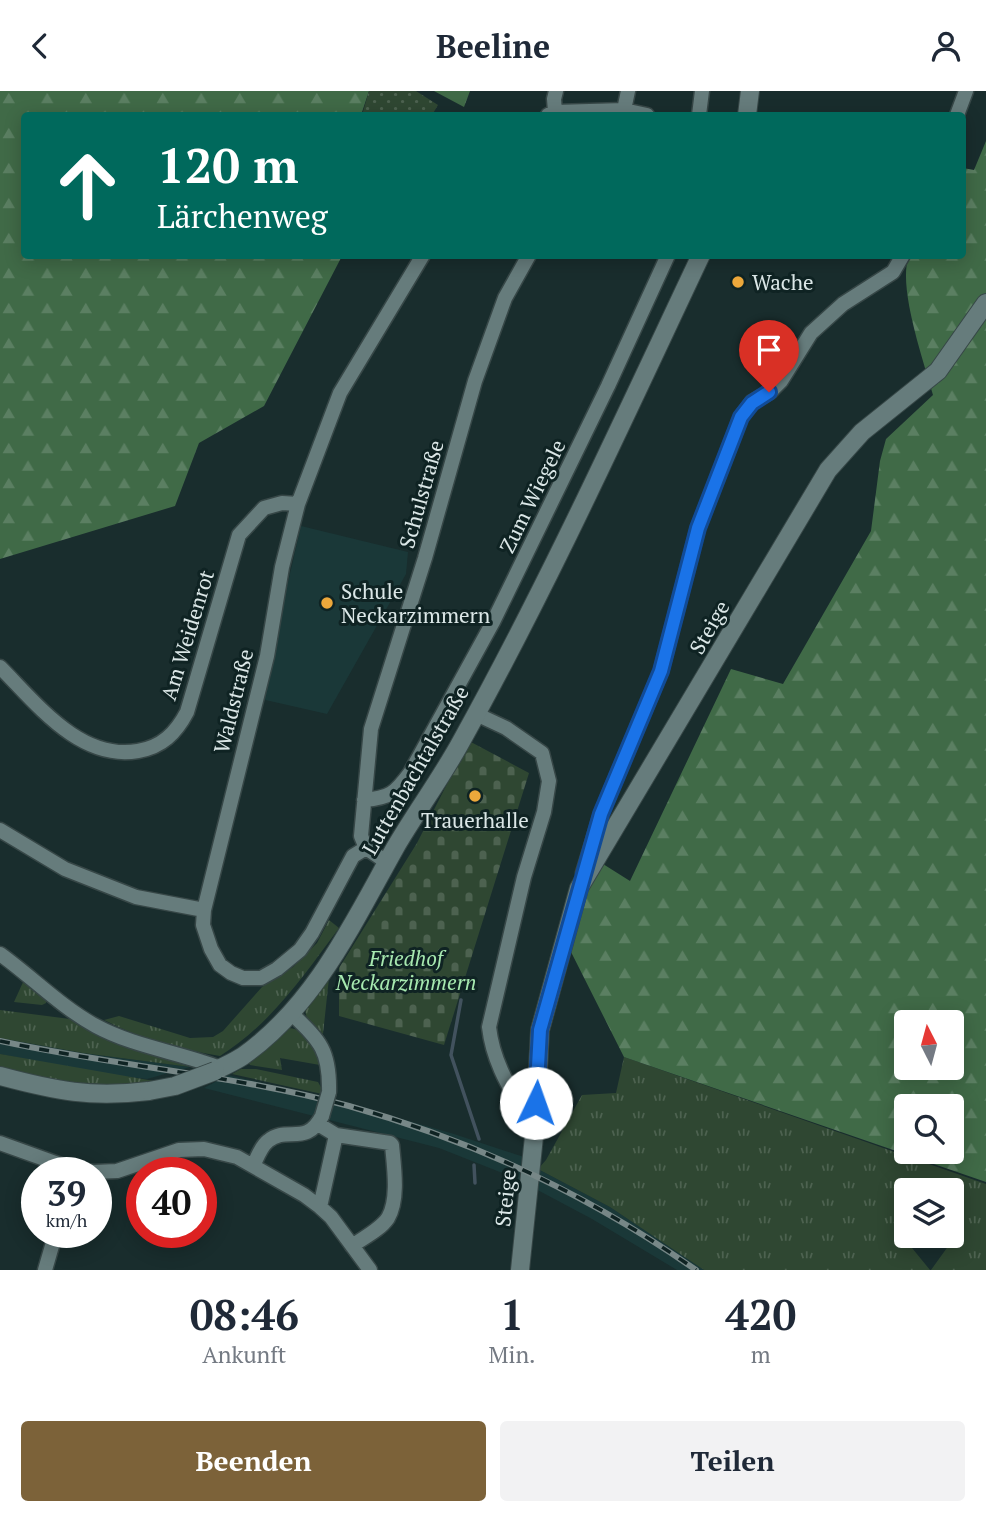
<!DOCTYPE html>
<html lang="de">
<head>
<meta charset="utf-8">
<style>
	:root { --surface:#fff; --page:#f2f2f3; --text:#1f2937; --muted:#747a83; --accent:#7c6239 }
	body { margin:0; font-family:"PT Serif",serif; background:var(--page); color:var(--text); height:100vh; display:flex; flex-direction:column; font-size:26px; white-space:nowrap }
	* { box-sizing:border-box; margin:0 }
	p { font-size:23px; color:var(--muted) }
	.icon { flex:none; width:38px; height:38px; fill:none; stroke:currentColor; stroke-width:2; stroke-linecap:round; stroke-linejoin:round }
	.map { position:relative; height:1179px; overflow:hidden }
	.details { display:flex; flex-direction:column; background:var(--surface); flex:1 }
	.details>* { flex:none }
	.banner { position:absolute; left:21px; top:21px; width:945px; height:147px; border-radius:7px; box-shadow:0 4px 18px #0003; background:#00695c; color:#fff; overflow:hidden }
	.needle { width:46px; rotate:354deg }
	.tools { position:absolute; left:894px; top:919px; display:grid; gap:14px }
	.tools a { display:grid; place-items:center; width:70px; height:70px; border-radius:7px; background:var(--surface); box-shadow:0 4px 18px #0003; font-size:35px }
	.speed { position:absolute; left:21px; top:1066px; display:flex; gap:14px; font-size:35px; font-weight:700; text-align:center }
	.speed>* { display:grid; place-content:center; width:91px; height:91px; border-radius:50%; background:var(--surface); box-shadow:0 4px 18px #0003; line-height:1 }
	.speed small { font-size:18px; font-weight:400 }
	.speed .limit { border:10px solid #d22; background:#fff; color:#111 }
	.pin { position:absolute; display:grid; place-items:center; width:60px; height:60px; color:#fff; margin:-72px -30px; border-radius:50% 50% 50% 0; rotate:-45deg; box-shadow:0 0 7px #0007 }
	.pin .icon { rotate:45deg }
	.me { position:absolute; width:77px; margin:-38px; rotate:3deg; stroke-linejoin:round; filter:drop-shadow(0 0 5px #0008) }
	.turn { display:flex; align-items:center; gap:24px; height:147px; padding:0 21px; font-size:32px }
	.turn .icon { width:91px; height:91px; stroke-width:2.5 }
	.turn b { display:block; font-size:49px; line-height:60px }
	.eta { display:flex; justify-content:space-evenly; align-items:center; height:119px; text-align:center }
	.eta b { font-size:42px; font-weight:800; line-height:49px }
	.button { display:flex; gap:14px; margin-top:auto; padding:14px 21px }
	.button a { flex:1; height:80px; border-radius:7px; background:var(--accent); color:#fff; font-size:28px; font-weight:800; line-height:80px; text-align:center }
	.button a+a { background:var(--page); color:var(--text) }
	header { display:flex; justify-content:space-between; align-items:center; height:91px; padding:0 21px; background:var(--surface); font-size:32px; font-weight:800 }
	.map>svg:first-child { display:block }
	.built { fill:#1a3838 }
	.grass { fill:url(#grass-tufts) }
	.forest { fill:url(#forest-firs); fill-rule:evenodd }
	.cemetery { fill:url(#cemetery-stones) }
	.park { fill:url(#park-dots) }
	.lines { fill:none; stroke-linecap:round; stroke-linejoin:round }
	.stream { stroke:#42525e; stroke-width:3.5 }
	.minor-casing { stroke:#374747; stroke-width:17 }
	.tertiary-casing { stroke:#374747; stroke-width:20 }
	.minor { stroke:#667c7c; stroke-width:14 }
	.tertiary { stroke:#667c7c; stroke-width:18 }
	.rail-casing { stroke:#778787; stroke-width:6 }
	.rail { stroke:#0f2323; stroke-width:3.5; stroke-dasharray:10; stroke-linecap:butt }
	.minor-bridge-casing { stroke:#374747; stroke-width:17; stroke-linecap:butt }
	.tertiary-bridge-casing { stroke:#374747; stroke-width:20; stroke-linecap:butt }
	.minor-bridge { stroke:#667c7c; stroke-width:14 }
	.tertiary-bridge { stroke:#667c7c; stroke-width:18 }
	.route-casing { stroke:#114b97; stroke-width:18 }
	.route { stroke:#1a73e8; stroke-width:12 }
	.poi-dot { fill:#eda83b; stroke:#0f2323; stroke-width:2.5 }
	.labels { text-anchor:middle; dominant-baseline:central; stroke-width:6; stroke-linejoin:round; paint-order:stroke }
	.poi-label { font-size:21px; fill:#dbe7e7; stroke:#0f2323; text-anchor:start }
	.street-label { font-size:21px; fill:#dbe7e7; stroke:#0f2323 }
	.park-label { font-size:21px; font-style:italic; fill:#a7e9b0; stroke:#0f2323 }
</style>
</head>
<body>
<header><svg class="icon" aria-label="back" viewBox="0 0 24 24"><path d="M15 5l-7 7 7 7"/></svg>Beeline<svg class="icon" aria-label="person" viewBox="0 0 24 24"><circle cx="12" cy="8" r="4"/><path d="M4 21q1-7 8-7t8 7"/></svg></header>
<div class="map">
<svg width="986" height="1179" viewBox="0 0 986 1179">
	<defs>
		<pattern id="grass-tufts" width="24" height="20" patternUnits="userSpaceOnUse" patternTransform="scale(1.75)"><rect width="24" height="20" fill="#2f4732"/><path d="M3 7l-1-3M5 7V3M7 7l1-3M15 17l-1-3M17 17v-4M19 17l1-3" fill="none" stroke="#4d6250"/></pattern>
		<pattern id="forest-firs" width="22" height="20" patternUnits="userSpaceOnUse" patternTransform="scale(1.75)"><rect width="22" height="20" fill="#406a47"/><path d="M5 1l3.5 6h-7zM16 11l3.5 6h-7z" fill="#5b7f62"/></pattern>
		<pattern id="cemetery-stones" width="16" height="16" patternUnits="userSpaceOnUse" patternTransform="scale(1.75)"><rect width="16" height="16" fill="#2f4732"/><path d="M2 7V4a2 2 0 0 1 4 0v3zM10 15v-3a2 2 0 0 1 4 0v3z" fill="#4d6250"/></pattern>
		<pattern id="park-dots" width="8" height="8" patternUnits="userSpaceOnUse" patternTransform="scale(1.75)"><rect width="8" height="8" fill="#2f4732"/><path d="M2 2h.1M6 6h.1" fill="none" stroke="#4d6250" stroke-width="1.8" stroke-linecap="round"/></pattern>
	</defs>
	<rect width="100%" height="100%" fill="#192d2d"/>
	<path class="built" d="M301 435 408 461 406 483 327 623 261 608Z
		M0 947 83 962 190 976 147 988 104 983 0 963Z
		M228 984 335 1009 454 1043 527 1067 538 1078 610 1116 704 1179H677L592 1128 515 1087 439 1057 204 997Z"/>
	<path class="grass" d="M329 829 339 837C304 884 271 933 220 965 179 958 141 948 104 929L119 925 190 947 213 946 223 940 262 896 293 876 317 852Z
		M329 887 323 943C314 935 303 928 306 916Z
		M24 889 47 906 46 912 42 914 14 911Z
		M0 919 70 928 129 956 190 976 83 962 0 947Z
		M289 937C307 938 317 959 320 974L280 967 282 979 250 974 248 971Z
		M0 963 154 990C103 1001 51 989 0 977Z
		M624 966 986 1093V1179H931L962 1136 952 1128V1099H906V1144L920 1145 912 1157 930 1179H704L610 1116 538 1078 546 1069 582 1004 616 1002Z
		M241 978H256L318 991 323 1000 322 1003 232 983Z"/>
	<path class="forest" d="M0 0H369L361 24H24V164L342 165 264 315 199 352 175 415 0 468Z
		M434 0H470L464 16Z
		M986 50V1091L624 966 567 853 579 809 603 773 630 790 731 578 783 593 871 440 880 370 886 348 933 304C924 271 897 195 909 165L962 164 963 77 974 79ZM906 931H952V976H906ZM906 1015H952V1060H906Z"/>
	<path class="cemetery" d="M469 650 529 682 444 954 339 925V877L417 752Z"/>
	<path class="park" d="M369 0H416L438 14 432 24H362Z"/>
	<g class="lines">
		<path class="stream" d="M461 909 451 964 479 1048
			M474 1074 475 1092"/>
		<g class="minor-casing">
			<path id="minor" d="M624 19 628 0
				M555 21 554 8 556 0
				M548 24 555 21 624 19 647 24
				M699 24 702 0
				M957 24 966 0
				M0 576C37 613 80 670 138 660 162 656 176 642 187 621L239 444 264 417 282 412 298 413
				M476 623 506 637 542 662 549 690 544 721 524 786 489 936C493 972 511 999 528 1029L535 1036
				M364 709C390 707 395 702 410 682L493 531 608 295 668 164
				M0 739 65 778 136 806 204 819
				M366 757 353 765 312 842 300 859 277 878 261 887H243L231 882 220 874 211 858 203 834 204 819 267 565 282 476 298 413 340 302 423 164
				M388 772 366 757 361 745 371 638 425 467 475 290 505 207 529 164
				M583 782 601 723 661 580 698 437 741 326 752 311 770 301 781 290 811 242 843 213 893 181 903 164
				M0 863C32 886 61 916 96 935 135 956 179 961 220 977
				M291 922C320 950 330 959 329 1001
				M318 1033 336 1044 320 1116
				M336 1044 390 1052 392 1054C394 1076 399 1108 388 1127 380 1139 363 1147 352 1155
				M0 1052 75 1079 94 1081 117 1080 179 1059 204 1058 237 1066 304 1104 320 1116 331 1126 370 1179
				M253 1075C257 1067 261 1055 268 1050 287 1034 306 1056 322 1025
				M45 1179 56 1141"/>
		</g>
		<g class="tertiary-casing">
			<path id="tertiary" d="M747 24 750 0
				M215 980C224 975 234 971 243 965 315 914 353 832 395 757 416 721 442 686 462 649 549 492 624 327 701 164
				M0 985C56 1000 91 1007 149 1000
				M520 1179 535 1036 540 939 579 797 828 379 862 341 938 280 986 212"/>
		</g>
		<use href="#minor" class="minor"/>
		<use href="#tertiary" class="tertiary"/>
		<g class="rail-casing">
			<path id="rail" d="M0 950C115 975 235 984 349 1015 475 1050 589 1104 696 1179"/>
		</g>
		<use href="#rail" class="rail"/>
		<g class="minor-bridge-casing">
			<path id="minor-bridge" d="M322 1025 329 1001"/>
		</g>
		<g class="tertiary-bridge-casing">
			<path id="tertiary-bridge" d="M149 1000 175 995 215 980"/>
		</g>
		<use href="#minor-bridge" class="minor-bridge"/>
		<use href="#tertiary-bridge" class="tertiary-bridge"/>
	</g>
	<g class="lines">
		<g class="route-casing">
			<path id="route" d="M536 1012 540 939 601 723 661 580 698 437 741 326 752 312 769 301"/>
		</g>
		<use href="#route" class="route"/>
	</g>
	<g class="poi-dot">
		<circle cx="738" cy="191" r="7"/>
		<circle cx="327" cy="512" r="7"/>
		<circle cx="475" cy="705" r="7"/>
	</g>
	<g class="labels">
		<g class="poi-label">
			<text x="752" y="191">Wache</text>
			<text x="341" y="500">Schule<tspan x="341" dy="24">Neckarzimmern</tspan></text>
			<text x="475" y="729" text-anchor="middle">Trauerhalle</text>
		</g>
		<g class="street-label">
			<text transform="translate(421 403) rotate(-74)">Schulstraße</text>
			<text transform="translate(532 405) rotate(-64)">Zum Wiegele</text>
			<text transform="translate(709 536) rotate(-60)">Steige</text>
			<text transform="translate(187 544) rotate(-73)">Am Weidenrot</text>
			<text transform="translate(233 610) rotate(-76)">Waldstraße</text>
			<text transform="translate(415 679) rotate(-60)">Luttenbachtalstraße</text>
			<text transform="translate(505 1107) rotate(-84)">Steige</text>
		</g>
		<g class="park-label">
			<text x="406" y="867">Friedhof<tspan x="406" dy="24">Neckarzimmern</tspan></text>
		</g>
	</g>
</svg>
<div class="tools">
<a><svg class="needle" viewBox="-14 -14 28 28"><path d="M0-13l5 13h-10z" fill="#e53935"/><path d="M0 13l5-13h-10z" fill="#747a83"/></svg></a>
<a><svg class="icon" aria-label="search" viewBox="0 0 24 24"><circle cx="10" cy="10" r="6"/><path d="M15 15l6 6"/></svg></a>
<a><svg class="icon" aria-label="layers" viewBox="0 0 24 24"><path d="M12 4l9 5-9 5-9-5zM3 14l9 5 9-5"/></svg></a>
</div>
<div class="speed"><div>39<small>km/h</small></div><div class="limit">40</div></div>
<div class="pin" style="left:769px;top:301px;background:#d93025"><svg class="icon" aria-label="arrive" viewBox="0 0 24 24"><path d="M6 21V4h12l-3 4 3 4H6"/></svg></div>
<svg class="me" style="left:536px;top:1012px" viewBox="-20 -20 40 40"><circle r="19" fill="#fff"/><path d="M0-13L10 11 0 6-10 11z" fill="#1a73e8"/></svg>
<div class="banner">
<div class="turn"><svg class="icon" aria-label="ahead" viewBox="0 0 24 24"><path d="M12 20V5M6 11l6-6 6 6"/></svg><div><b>120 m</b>Lärchenweg</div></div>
</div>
</div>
<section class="details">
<div class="eta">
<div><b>08:46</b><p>Ankunft</p></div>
<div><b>1</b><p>Min.</p></div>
<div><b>420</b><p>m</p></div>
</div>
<div class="button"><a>Beenden</a><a>Teilen</a></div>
</section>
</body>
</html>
